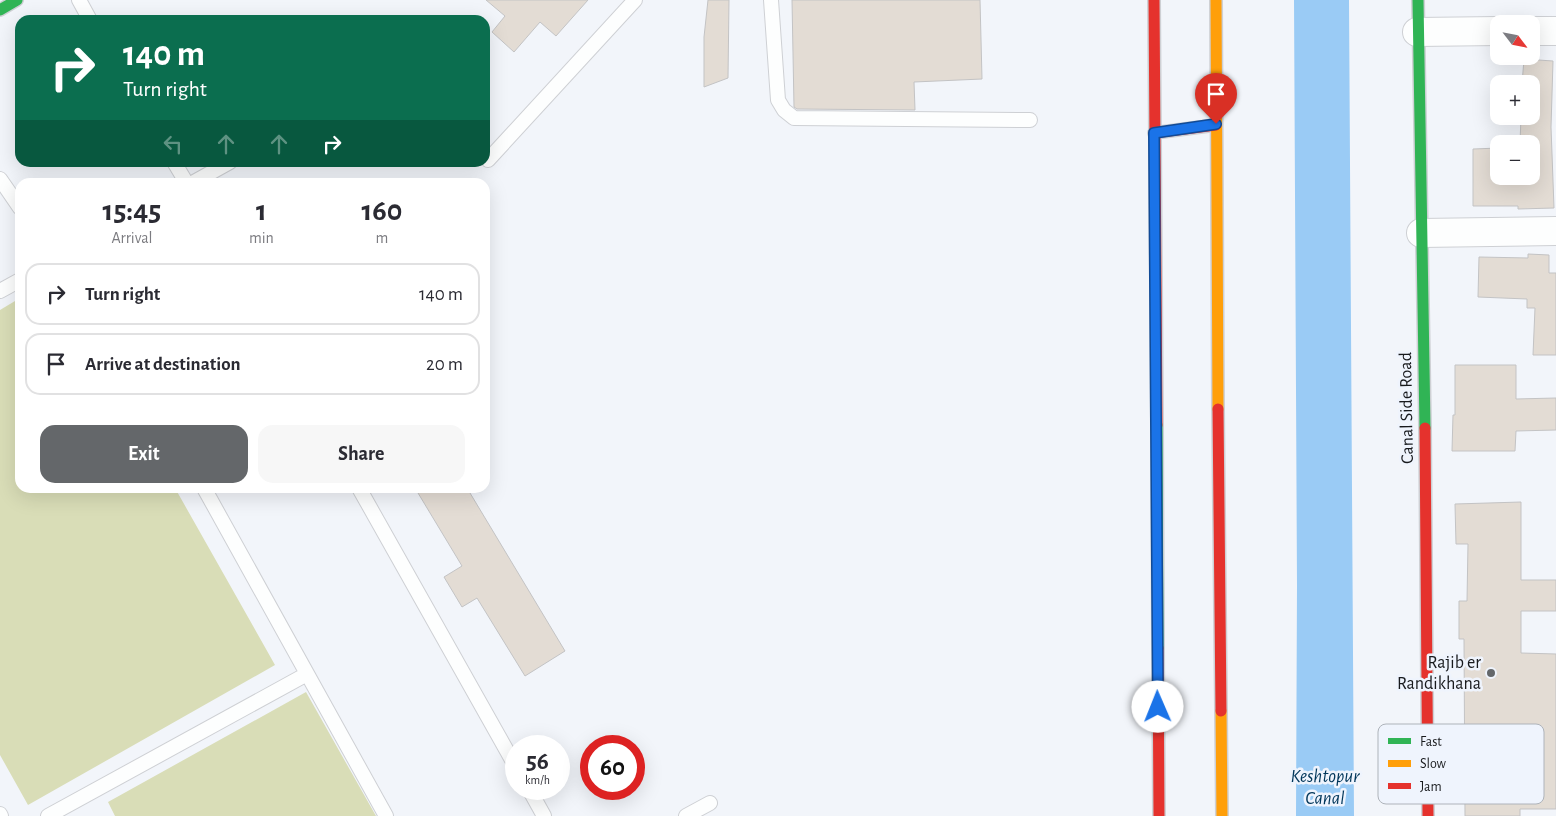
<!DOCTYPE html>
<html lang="en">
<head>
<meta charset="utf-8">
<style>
	:root { --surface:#fff; --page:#f7f7f7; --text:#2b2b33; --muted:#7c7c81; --line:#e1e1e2; --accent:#64676a }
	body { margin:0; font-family:"Alegreya Sans",sans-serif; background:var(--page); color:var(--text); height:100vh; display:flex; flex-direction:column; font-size:19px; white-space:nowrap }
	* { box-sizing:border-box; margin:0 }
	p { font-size:16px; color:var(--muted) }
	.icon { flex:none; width:28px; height:28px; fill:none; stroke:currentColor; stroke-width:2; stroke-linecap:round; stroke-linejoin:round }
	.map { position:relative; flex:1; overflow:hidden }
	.drawer { position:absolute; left:15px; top:178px; width:475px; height:315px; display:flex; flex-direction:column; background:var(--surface); border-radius:15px; box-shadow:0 5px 20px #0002 }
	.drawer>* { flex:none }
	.guide { position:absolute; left:15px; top:15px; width:475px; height:152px; border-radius:15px; box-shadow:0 5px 20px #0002; background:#0b6e4f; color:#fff; overflow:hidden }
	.needle { width:32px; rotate:122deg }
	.buttons { position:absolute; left:1490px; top:15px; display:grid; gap:10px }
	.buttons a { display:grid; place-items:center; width:50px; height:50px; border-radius:10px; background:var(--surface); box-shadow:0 5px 20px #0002; font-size:25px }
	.speed { position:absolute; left:505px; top:735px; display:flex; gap:10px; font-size:25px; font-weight:700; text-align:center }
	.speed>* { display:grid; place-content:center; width:65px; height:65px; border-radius:50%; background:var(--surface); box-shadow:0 5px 20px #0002; line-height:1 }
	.speed small { font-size:12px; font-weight:400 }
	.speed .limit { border:8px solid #d22; background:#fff; color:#111 }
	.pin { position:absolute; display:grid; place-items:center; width:42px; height:42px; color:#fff; margin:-51px -21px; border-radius:50% 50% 50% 0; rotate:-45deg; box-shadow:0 0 5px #0007 }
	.pin .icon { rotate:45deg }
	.me { position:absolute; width:55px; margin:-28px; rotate:359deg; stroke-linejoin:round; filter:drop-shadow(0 0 4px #0008) }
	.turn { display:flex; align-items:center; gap:18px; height:105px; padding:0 25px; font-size:22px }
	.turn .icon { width:65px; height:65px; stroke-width:2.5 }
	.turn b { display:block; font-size:35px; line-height:42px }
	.lanes { display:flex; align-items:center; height:48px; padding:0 25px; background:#0003; justify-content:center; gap:25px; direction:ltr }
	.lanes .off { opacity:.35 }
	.eta { display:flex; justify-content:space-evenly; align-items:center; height:85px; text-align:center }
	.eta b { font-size:30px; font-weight:700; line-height:35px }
	.action { display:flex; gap:10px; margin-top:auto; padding:10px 25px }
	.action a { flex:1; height:58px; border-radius:15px; background:var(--accent); color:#fff; font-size:20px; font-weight:700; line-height:58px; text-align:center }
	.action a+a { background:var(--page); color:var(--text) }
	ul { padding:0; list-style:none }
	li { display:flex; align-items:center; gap:15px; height:62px; margin:0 10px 8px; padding:0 15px; border:2px solid var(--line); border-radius:15px }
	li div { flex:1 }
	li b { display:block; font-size:19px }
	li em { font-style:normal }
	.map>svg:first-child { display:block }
	.green { fill:#d9ddb7 }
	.water { fill:#9acbf5 }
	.building { fill:#e3dcd4; stroke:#c3c3c4 }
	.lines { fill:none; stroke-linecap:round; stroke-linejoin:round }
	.lane-casing { stroke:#ced0d4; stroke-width:16 }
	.street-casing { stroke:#ced0d4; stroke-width:30 }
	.fast-casing { stroke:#ced0d4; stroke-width:14 }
	.slow-casing { stroke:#ced0d4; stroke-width:14 }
	.jam-casing { stroke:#ced0d4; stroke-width:14 }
	.lane { stroke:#fdfefe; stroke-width:14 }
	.street { stroke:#fdfefe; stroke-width:28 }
	.fast { stroke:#30b455; stroke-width:11 }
	.slow { stroke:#ff9f0a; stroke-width:11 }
	.jam { stroke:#e5322d; stroke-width:11 }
	.route-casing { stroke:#114b97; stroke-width:12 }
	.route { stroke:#1a73e8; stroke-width:9 }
	.poi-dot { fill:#64676a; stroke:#eff4fd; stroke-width:2 }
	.labels { text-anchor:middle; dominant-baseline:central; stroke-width:5; stroke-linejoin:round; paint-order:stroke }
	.street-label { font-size:18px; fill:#181a1d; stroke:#eff4fd }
	.poi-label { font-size:18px; fill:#181a1d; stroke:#eff4fd; text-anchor:end }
	.water-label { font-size:19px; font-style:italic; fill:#00365a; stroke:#eff4fd }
	.key { fill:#eff4fd; stroke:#aeb3ba; stroke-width:1 }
	.key-label { font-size:14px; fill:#181a1d }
</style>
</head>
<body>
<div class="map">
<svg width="1556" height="816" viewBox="0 0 1556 816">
	<rect width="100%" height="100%" fill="#f2f5fa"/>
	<path class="green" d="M20 298V488H175L275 665 28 805 0 755V310Z
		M306 692 376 816H115L108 802Z"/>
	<path class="water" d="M1294 0H1349L1354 816H1296L1297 585Z"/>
	<path class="building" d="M486 0H588L556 36 540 22 514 52 492 32 505 16Z
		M708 0H729L728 78 704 87V37Z
		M792 0H980L982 79 914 82 915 110 797 109 794 107Z
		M1524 59 1553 61 1551 127 1554 208 1518 209V206H1473V149L1499 148V176H1531V144H1520L1521 116H1531V84H1522Z
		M1528 254 1549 255V273H1556V355H1533L1535 308H1527V299L1478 297 1479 257 1528 258Z
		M1455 365H1516V399L1556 398V430L1516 431 1515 451H1452L1453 415H1455Z
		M415 488H467L565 651 525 676 477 598 462 607 444 577 462 566Z
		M1521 502V580H1556V611H1521V653L1556 654V809H1520V816H1465L1464 639H1459V601H1467L1468 544H1456L1455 504Z"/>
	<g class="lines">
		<g class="lane-casing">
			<path id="lane" d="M79 0 90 20
				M771 0 778 100 784 110 794 118 1030 120
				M488 160 635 0
				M174 162 186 182
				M0 179 20 208
				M194 182 230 162
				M0 291 20 280
				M204 488 386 816
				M359 488 516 767
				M529 789 544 816
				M0 814 1 816
				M48 816 307 674
				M686 816 710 803"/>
		</g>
		<g class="street-casing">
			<path id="street" d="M1531 31H1556
				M1417 32 1499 31
				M1421 233 1556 231"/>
		</g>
		<g class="fast-casing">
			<path id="fast" d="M1418 0 1425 428
				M0 10 17 0
				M1157 425 1158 648"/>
		</g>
		<g class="slow-casing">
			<path id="slow" d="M1216 0 1218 409
				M1221 711 1222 816"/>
		</g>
		<g class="jam-casing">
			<path id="jam" d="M1154 0 1157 425
				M1154 133 1216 125
				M1218 409 1221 711
				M1425 428 1428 816
				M1158 648 1159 816"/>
		</g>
		<use href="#lane" class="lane"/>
		<use href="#street" class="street"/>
		<use href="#fast" class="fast"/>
		<use href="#slow" class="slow"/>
		<use href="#jam" class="jam"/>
	</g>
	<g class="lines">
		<g class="route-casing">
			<path id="route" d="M1158 707 1154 133 1216 124"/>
		</g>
		<use href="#route" class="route"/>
	</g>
	<circle class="poi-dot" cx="1491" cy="673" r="5"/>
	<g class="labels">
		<g class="street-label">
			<text transform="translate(1407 408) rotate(-91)">Canal Side Road</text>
		</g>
		<g class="poi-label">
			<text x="1481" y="663">Rajib er<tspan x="1481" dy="21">Randikhana</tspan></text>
		</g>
		<g class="water-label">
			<text x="1325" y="776">Keshtopur<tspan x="1325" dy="22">Canal</tspan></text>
		</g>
	</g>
	<rect x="1378" y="724" width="166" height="80" rx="8" class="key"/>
	<rect x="1388" y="738" width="23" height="6" fill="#30b455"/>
	<rect x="1388" y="760" width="23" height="7" fill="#ff9f0a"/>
	<rect x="1388" y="783" width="23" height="6" fill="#e5322d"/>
	<g class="key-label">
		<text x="1420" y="746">Fast</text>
		<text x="1420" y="768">Slow</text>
		<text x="1420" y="791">Jam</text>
	</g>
</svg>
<div class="buttons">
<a><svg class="needle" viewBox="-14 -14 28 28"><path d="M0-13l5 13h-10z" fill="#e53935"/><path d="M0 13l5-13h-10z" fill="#7c7c81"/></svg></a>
<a>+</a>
<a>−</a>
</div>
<div class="speed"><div>56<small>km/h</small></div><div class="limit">60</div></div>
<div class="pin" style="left:1216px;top:124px;background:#d93025"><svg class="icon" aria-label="arrive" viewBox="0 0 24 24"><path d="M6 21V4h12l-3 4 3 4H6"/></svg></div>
<svg class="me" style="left:1158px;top:707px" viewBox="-20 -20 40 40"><circle r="19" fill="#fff"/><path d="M0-13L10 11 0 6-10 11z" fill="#1a73e8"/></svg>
<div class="guide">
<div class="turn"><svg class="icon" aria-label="right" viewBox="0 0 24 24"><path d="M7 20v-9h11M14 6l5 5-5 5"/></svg><div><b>140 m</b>Turn right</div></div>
<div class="lanes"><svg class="icon off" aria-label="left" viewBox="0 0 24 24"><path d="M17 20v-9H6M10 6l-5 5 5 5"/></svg><svg class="icon off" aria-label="ahead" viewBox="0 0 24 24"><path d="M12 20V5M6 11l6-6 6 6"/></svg><svg class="icon off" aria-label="ahead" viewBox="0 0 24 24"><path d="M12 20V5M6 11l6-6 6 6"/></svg><svg class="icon" aria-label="right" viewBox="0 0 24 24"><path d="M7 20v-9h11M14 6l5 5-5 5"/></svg></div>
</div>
<section class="drawer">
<div class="eta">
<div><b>15:45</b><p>Arrival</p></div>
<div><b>1</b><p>min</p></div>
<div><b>160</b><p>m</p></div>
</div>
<ul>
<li><svg class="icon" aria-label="right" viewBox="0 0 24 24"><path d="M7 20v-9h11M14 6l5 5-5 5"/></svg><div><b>Turn right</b></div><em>140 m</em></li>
<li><svg class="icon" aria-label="arrive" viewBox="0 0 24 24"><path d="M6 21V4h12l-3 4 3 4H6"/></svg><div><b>Arrive at destination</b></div><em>20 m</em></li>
</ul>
<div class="action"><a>Exit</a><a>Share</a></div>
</section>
</div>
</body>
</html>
